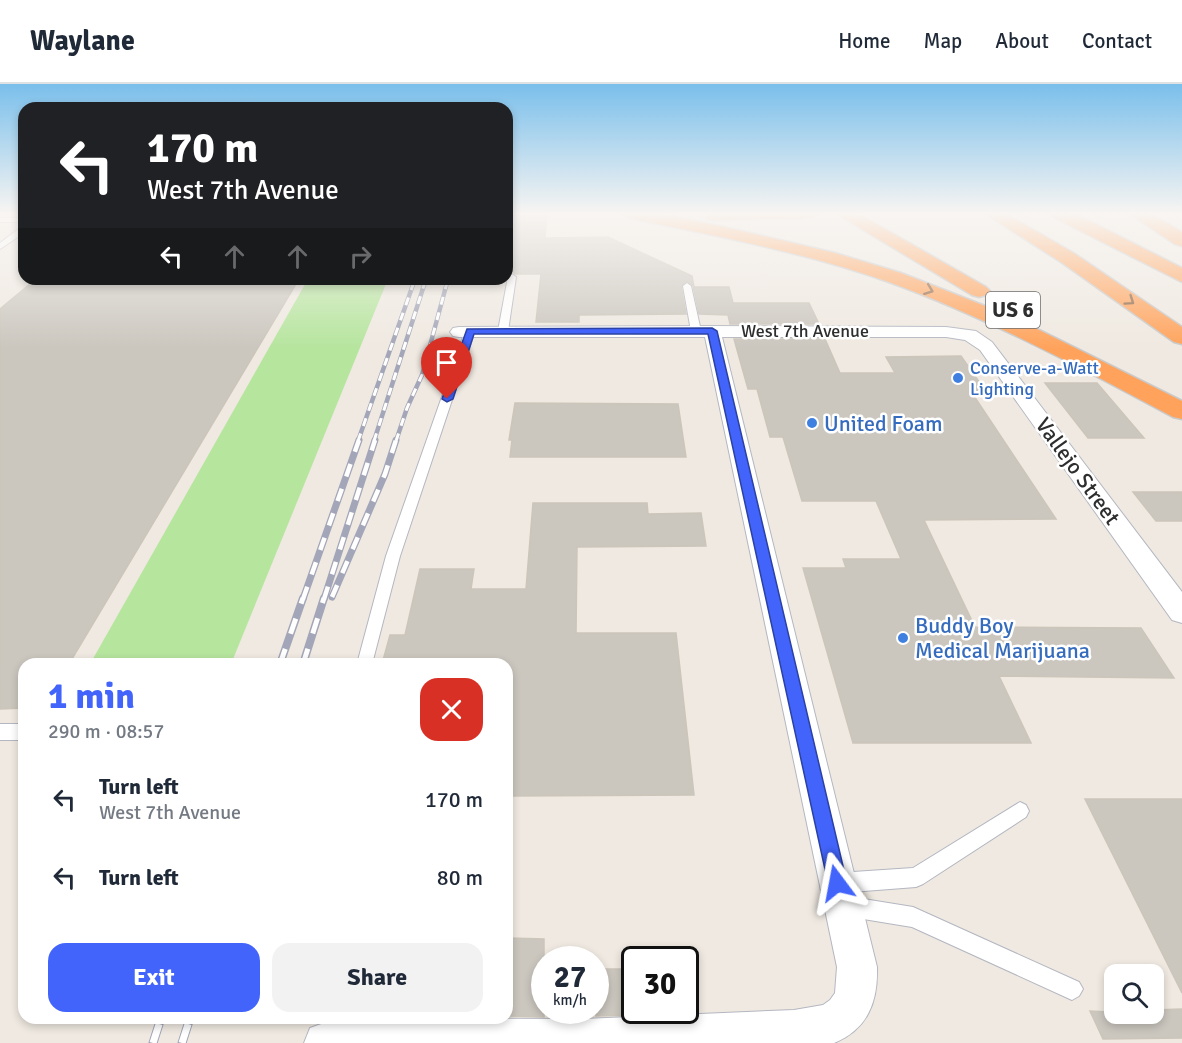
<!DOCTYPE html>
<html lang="en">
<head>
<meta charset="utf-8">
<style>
	:root { --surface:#fff; --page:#f2f2f3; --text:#1f2937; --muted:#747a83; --line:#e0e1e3; --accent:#4264fb }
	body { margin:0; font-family:Signika,sans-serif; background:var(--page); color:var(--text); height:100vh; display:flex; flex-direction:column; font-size:22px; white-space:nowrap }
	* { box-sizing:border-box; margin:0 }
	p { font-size:20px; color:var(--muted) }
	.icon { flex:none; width:33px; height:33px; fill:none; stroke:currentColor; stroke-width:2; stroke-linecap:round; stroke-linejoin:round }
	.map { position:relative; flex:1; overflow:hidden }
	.details { position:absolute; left:18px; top:574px; width:495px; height:366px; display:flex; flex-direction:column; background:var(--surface); border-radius:18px; box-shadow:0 3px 9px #0003 }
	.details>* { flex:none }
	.hud { position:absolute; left:18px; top:18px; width:495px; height:183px; border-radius:18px; box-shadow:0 3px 9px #0003; background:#202124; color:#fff; overflow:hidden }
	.controls { position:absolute; left:1104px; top:880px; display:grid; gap:12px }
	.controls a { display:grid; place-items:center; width:60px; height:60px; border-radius:12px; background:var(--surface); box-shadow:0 3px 9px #0003; font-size:30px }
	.speed { position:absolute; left:531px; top:862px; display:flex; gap:12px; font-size:30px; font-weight:700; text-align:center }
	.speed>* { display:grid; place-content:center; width:78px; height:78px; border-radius:50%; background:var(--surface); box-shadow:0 3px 9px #0003; line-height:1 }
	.speed small { font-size:15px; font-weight:400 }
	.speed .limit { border:3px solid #111; border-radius:9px; background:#fff; color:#111 }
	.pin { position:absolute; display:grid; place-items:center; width:51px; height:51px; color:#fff; margin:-62px -26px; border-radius:50% 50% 50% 0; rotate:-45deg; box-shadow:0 0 6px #0007 }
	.pin .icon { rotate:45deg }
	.me { position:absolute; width:66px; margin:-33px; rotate:347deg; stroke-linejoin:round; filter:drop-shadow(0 0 4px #0008) }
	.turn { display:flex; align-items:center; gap:21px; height:126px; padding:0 30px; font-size:27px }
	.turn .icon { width:78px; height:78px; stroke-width:2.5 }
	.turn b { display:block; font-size:42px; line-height:51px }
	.lanes { display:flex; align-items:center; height:57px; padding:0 30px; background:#0003; justify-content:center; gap:30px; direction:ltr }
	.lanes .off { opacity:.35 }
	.round { display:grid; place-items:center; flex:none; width:63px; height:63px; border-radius:18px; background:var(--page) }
	.headline { display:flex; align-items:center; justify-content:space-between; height:102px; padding:0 30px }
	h1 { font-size:36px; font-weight:700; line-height:45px; color:var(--accent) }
	.button { display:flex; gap:12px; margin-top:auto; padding:12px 30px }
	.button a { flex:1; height:69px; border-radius:18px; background:var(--accent); color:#fff; font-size:24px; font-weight:700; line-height:69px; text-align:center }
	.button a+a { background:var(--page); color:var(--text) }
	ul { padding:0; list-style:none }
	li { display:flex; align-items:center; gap:18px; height:78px; padding:0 30px }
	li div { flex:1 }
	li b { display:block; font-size:22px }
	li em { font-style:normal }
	header { display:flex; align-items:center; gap:36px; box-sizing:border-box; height:84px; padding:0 30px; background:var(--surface); border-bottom:2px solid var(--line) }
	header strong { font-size:28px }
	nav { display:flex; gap:33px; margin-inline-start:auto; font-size:21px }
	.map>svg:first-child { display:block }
	.green { fill:#b6e59e }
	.building { fill:#cbc7bf; stroke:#cbc5ba; stroke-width:1.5 }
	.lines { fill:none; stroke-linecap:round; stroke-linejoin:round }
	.lane-casing { stroke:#b4b7c1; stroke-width:2 }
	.street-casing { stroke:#b4b7c1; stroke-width:2 }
	.highway-casing { stroke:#c9c9c9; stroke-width:3 }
	.lane { fill:#fff; fill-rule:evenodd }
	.street { fill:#fff; fill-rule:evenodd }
	.highway { fill:#ffa35c; fill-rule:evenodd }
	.rail-far3-casing { stroke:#a3a6b8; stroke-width:4.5 }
	.rail-far2-casing { stroke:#a3a6b8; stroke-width:7 }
	.rail-far1-casing { stroke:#a3a6b8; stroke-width:8 }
	.rail-casing { stroke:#a3a6b8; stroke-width:9 }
	.rail-far3 { stroke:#fff; stroke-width:3; stroke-dasharray:8; stroke-linecap:butt }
	.rail-far2 { stroke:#fff; stroke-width:4.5; stroke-dasharray:13; stroke-linecap:butt }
	.rail-far1 { stroke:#fff; stroke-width:5; stroke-dasharray:16; stroke-linecap:butt }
	.rail { stroke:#fff; stroke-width:7; stroke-dasharray:20; stroke-linecap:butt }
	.oneway { stroke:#8c6343 }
	.route { fill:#4264fb; stroke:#2b41a3; stroke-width:1.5 }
	.shop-dot { fill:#3f7fe0; stroke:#fff; stroke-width:2 }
	.labels { text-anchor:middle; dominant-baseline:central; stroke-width:5; stroke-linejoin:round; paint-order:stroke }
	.far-street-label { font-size:18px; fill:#2e2e2e; stroke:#fff }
	.far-shop-label { font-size:18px; fill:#366cbe; stroke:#fff; text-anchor:start }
	.shield { fill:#fff; stroke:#6d6d6d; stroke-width:1.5 }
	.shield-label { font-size:21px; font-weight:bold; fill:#2e2e2e }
	.shop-label { font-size:22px; fill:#366cbe; stroke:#fff; text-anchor:start }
	.street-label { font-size:22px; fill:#2e2e2e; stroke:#fff }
</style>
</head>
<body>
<header>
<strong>Waylane</strong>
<nav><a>Home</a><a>Map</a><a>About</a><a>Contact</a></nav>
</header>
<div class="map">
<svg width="1182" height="959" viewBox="0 0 1182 959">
	<rect width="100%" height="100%" fill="#efe9e1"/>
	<path class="green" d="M308 195H388L231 580H90Z"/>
	<path class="building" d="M507 131H547L545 154 608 153 692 192 694 203H729L733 219H809L819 240H730L728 231 699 230 693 202 687 197 681 202 686 230 579 231V238H536L541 190H516L512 188 507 190Z
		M36 195H299L69 580H24V624L0 625V225Z
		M734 255H825L840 289H895L886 273 961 272 987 309H972L1056 435 924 436 975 543 1141 544 1174 594 999 592 1031 659H853L803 484H846L843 475H901L876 417H802L783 353H770L757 305H748Z
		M1045 299H1097L1144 354H1088Z
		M515 319 678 320 686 373H510L512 356H509Z
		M1133 408H1182V437H1156Z
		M533 419H647L648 430 701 429 706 462 577 463 576 549H676L694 711 507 712V580H382L390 551H405L420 485H474L471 505H526Z
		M1085 715H1182V909Z
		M507 854 544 855V933L507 932Z
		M596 885H634V931L596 932Z
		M1182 925V954L1103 955 1090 927 1154 930V926Z"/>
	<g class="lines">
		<g class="lane-casing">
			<path id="lane" d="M0 134H24V138H0Z
				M21 143H24V149L0 165V159Z
				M512 190 516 193 508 247 503 250 498 247 508 193Z
				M687 199 691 202 701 247 696 250 691 247 683 202Z
				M470 244 475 247 400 472 372 580H357L386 472 465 247Z
				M0 640H24V656H0Z
				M1020 718 1026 721 1029 727 1026 733 923 800 916 803 838 809 831 806 828 799 831 792 838 789 913 784Z
				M845 812 913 823 1079 898 1083 905 1079 912 1072 916 912 843 845 832 838 829 835 822 838 815Z"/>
		</g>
		<g class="street-casing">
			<path id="street" d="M712 242 946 243 976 247 992 258 1182 508V539L1172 536 980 266 965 256 946 253H722L877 883C878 918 868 945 834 959H304L310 944 338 934 583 935 794 926 823 921 830 916 835 909 837 883 705 253H459L453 252 450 248 453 244 459 243Z"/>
		</g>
		<g class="highway-casing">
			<path id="highway" d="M621 129H658L729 144 835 169 901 189 1013 233 1182 317V335L1173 333C1080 283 988 234 889 198 805 168 716 152 629 134Z
				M705 129H819L811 134 713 136 707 135Z
				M835 129H857L986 203 990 207 986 211 979 213 972 211Z
				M984 129H1005L1075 170 1182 243V260L1174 258 1061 178Z
				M1051 129H1074L1182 184V198L1053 133Z
				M1128 129H1150L1182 148V162L1175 160Z"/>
		</g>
		<use href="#lane" class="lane"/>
		<use href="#street" class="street"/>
		<use href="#highway" class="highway"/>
		<g class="rail-far3-casing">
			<path id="rail-far3" d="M358 357 415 195
				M374 357 426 195
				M396 357 407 324 422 291 448 195"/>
		</g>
		<g class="rail-far2-casing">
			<path id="rail-far2" d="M332 513 385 390 396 356
				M303 515 359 356
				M324 515 375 356"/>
		</g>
		<g class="rail-far1-casing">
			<path id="rail-far1" d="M280 580 303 514
				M303 580 324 514"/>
		</g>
		<g class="rail-casing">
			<path id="rail" d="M153 959 161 934
				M182 959 190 934"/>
		</g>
		<use href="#rail-far3" class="rail-far3"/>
		<use href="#rail-far2" class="rail-far2"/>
		<use href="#rail-far1" class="rail-far1"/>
		<use href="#rail" class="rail"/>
	</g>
	<defs><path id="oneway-chevron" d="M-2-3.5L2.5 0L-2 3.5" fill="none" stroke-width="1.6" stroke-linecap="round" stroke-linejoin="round" transform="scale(1.5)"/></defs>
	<g class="oneway">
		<use href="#oneway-chevron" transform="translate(929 206) rotate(21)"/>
		<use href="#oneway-chevron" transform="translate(1130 217) rotate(35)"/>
	</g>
	<linearGradient id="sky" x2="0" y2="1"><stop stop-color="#7abfeb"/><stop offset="0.49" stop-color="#f8f5f2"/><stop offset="1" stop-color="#f8f5f2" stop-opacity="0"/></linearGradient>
	<rect width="1182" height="264" fill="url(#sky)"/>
	<path class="route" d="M712 244 717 247 847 799 844 806 837 808 830 806 828 799 708 250H474L453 315 447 318 442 315 467 245Z"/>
	<g class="shop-dot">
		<circle cx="958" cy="294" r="6"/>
		<circle cx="812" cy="339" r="6"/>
		<circle cx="903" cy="554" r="6"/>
	</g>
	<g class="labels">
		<g class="far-street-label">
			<text x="805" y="247">West 7th Avenue</text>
		</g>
		<g class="far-shop-label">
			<text x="970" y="284">Conserve-a-Watt<tspan x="970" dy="21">Lighting</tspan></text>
		</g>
		<rect class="shield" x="986" y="208" width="54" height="36" rx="4.5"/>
		<g class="shield-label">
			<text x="1013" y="226">US 6</text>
		</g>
		<g class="shop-label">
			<text x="824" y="339">United Foam</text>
			<text x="915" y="541">Buddy Boy<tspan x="915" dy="25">Medical Marijuana</tspan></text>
		</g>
		<g class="street-label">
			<text transform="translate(1078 387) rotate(54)">Vallejo Street</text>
		</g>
	</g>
</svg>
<div class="controls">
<a><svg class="icon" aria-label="search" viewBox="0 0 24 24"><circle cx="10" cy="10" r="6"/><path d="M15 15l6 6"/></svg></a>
</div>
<div class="speed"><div>27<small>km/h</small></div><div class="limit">30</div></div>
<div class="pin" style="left:447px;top:315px;background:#d93025"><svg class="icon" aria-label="arrive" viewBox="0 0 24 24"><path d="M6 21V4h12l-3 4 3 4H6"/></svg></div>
<svg class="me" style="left:837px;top:799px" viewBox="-20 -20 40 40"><path d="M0-17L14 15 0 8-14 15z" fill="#4264fb" stroke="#fff" stroke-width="4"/></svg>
<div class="hud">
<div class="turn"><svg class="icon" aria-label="left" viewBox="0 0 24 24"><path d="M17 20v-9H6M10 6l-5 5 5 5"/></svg><div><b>170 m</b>West 7th Avenue</div></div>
<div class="lanes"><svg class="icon" aria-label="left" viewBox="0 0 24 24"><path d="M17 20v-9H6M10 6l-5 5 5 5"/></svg><svg class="icon off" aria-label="ahead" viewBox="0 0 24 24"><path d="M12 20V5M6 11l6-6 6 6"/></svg><svg class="icon off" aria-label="ahead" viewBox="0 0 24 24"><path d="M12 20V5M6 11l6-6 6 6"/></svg><svg class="icon off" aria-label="right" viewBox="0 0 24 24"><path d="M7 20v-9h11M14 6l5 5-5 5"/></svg></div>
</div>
<section class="details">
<div class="headline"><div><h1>1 min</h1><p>290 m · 08:57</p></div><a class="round" style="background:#d93025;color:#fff"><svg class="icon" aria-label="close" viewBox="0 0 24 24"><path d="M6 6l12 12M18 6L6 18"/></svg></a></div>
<ul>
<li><svg class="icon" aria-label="left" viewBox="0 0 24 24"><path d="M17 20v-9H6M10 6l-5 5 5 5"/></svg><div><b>Turn left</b><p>West 7th Avenue</p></div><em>170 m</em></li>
<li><svg class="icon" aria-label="left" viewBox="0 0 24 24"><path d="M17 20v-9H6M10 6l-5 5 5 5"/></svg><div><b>Turn left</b></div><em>80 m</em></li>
</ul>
<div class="button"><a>Exit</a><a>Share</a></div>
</section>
</div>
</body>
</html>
